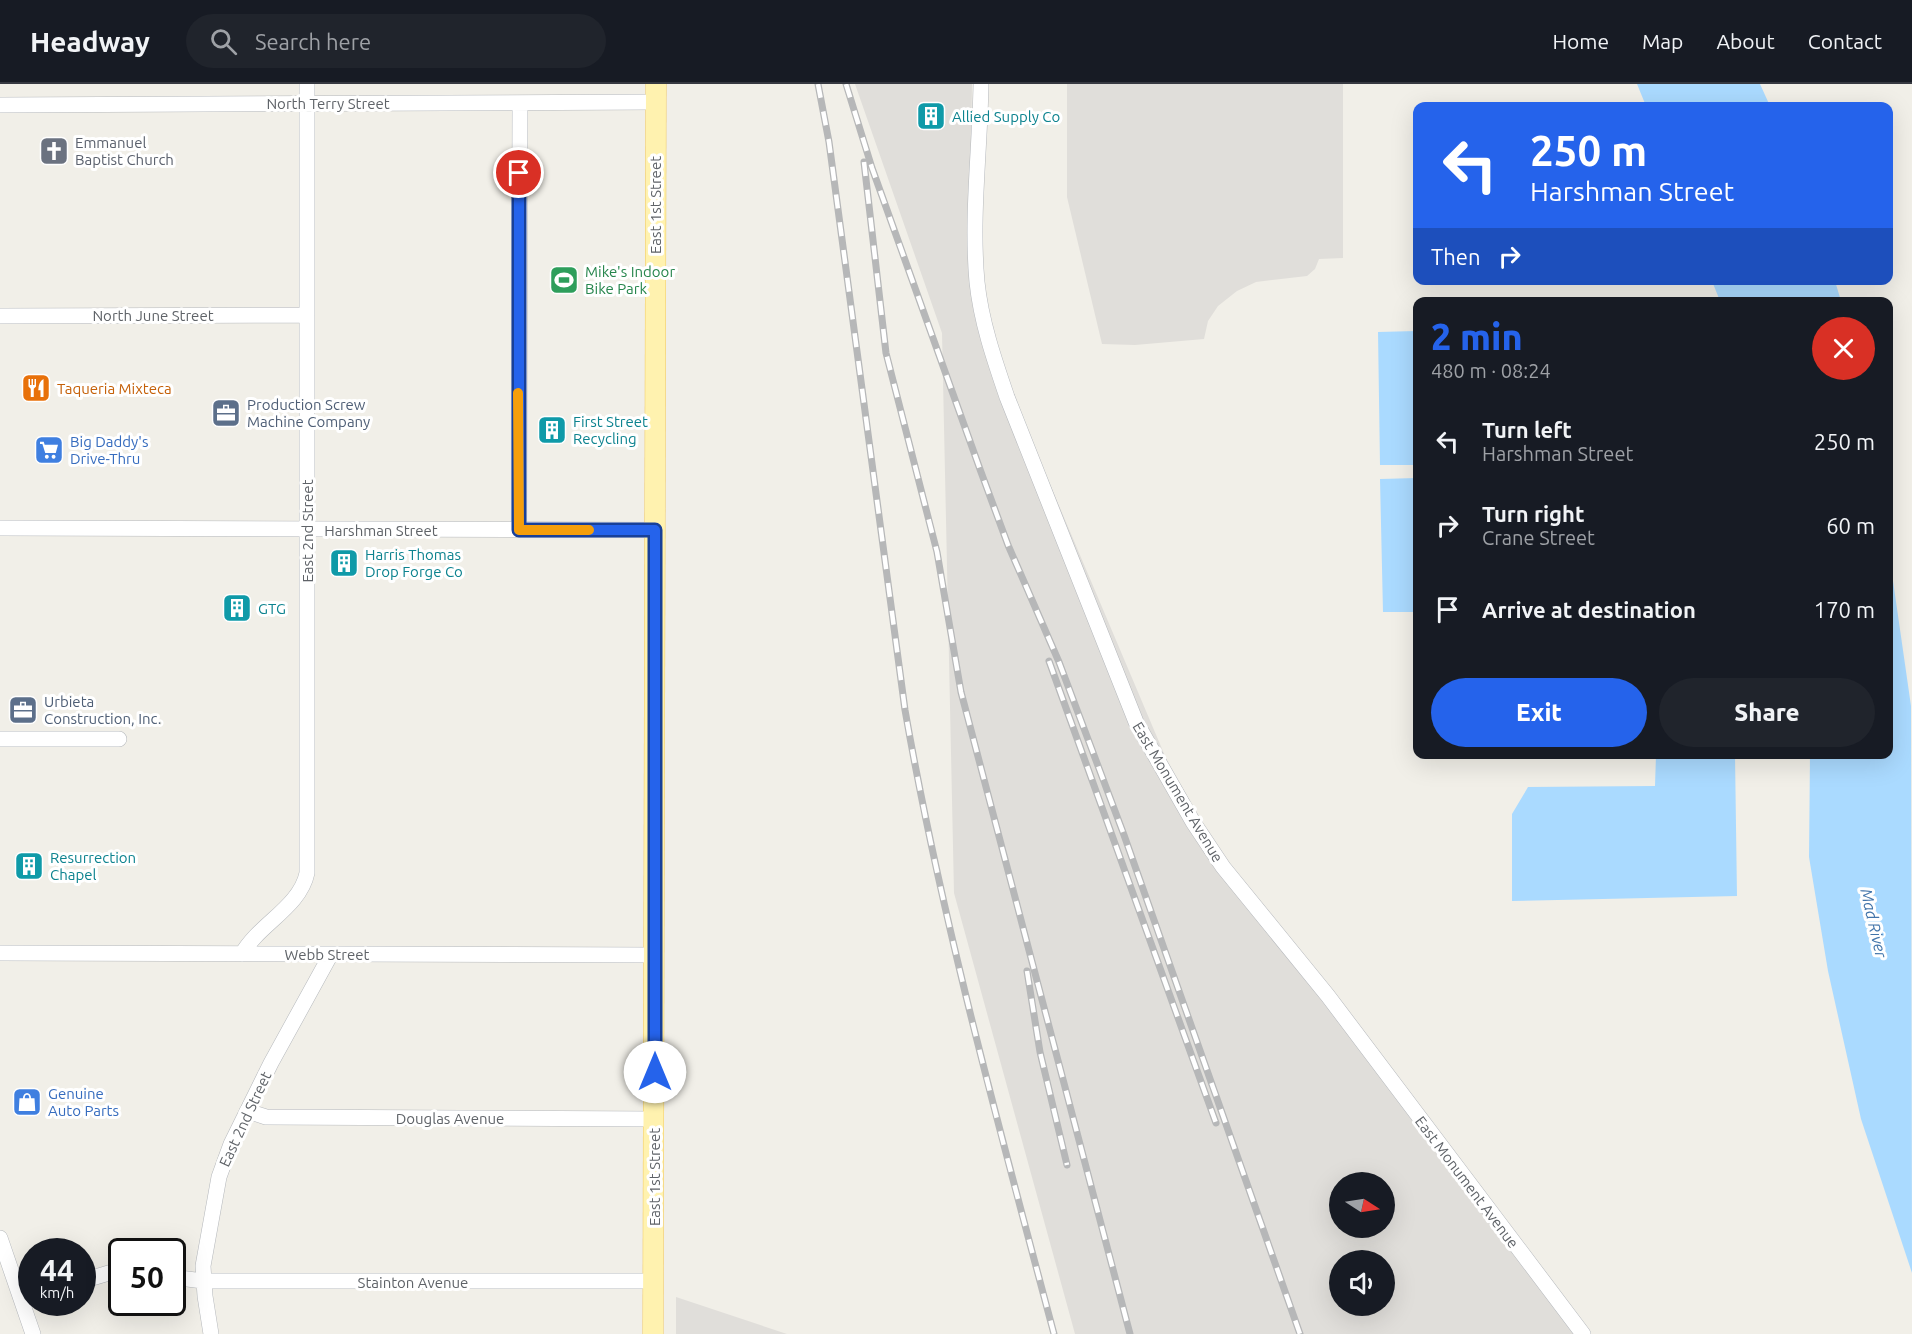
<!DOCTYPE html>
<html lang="en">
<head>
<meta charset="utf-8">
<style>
	:root { --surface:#171b24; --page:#20242c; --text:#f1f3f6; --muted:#9ea1a6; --line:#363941; --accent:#2563eb }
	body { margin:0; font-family:Ubuntu,sans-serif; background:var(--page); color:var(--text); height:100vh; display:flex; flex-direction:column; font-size:22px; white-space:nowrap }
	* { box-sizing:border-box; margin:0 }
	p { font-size:20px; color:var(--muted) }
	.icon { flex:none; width:33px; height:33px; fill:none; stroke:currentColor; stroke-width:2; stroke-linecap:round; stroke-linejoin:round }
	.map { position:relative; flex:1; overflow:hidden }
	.panel { position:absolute; left:1413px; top:213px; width:480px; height:462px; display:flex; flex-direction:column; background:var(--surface); border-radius:12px; box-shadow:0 6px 24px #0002 }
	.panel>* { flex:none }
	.banner { position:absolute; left:1413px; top:18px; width:480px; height:183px; border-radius:12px; box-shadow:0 6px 24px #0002; background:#2563eb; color:#fff; overflow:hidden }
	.needle { width:39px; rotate:102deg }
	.controls { position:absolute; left:1329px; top:1088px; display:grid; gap:12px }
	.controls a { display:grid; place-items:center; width:66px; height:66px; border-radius:50%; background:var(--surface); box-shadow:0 6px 24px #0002; font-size:30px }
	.speed { position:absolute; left:18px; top:1154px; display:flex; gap:12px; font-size:30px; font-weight:700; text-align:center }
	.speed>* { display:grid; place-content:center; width:78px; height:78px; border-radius:50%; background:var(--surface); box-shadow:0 6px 24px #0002; line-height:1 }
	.speed small { font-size:15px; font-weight:400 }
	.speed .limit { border:3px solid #111; border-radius:9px; background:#fff; color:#111 }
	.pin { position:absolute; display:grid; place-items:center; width:51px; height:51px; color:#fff; margin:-26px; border:3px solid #fff; border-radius:50%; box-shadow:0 2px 6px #0007 }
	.me { position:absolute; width:66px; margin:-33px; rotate:0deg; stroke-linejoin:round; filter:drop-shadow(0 0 4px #0008) }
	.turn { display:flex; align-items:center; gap:21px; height:126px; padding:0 18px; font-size:27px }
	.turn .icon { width:78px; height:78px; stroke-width:2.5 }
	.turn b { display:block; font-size:42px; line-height:51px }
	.then { display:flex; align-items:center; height:57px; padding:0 18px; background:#0003; gap:12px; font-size:22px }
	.round { display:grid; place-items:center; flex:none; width:63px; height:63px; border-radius:32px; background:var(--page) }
	.head { display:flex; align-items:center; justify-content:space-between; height:102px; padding:0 18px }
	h1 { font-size:36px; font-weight:800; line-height:45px; color:var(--accent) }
	.primary-button { display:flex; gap:12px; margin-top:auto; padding:12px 18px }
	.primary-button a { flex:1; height:69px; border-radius:36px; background:var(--accent); color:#fff; font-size:24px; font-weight:800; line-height:69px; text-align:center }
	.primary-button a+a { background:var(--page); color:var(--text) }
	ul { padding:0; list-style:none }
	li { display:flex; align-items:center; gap:18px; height:84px; padding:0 18px }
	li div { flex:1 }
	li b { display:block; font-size:22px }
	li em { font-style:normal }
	header { display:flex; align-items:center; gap:36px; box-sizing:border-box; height:84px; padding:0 30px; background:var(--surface); border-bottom:2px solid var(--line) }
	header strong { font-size:28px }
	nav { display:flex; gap:33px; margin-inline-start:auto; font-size:21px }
	.search { width:420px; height:54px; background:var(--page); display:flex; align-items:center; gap:15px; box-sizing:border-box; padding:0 21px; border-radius:33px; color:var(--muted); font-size:22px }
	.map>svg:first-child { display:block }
	.industrial { fill:#e0deda; fill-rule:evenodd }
	.water { fill:#aadaff }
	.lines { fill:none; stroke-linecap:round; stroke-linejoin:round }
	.minor-casing { stroke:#b5b8bc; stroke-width:16 }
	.major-casing { stroke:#f2c960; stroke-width:21 }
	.minor { stroke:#fff; stroke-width:15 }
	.major { stroke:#fff2af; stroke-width:20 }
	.rail-casing { stroke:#b6b7b8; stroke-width:7 }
	.rail { stroke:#fff; stroke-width:4.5; stroke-dasharray:14; stroke-linecap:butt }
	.route-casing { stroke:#184099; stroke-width:15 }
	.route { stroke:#2563eb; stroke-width:10 }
	.slow { stroke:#f59e0b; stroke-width:10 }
	.labels { text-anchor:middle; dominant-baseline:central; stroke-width:6; stroke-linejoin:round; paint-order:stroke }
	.street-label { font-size:15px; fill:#5f6368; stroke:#fff }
	.culture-label { font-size:15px; fill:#0d838f; stroke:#fff; text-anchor:start }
	.worship-label { font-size:15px; fill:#5b616d; stroke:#fff; text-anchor:start }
	.leisure-label { font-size:15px; fill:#27864d; stroke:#fff; text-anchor:start }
	.food-label { font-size:15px; fill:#c56008; stroke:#fff; text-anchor:start }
	.service-label { font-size:15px; fill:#4e5e75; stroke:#fff; text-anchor:start }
	.shop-label { font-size:15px; fill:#366cbe; stroke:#fff; text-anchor:start }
	.water-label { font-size:16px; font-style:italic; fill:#4174aa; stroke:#fff }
</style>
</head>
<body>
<header>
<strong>Headway</strong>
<div class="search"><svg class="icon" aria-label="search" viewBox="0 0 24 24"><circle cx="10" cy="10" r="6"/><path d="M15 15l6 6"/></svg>Search here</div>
<nav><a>Home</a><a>Map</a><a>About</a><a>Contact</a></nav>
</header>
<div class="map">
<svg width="1912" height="1250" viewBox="0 0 1912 1250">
	<rect width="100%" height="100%" fill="#f1efe8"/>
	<path class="industrial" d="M855 0H972L970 123 972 216 1193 738 1580 1250H1075L954 809 942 249ZM1340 1098H1384V1143H1340ZM1340 1176H1384V1221H1340Z
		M1067 0H1343V174L1319 175 1315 185 1307 192 1256 198 1237 207 1218 222 1208 237 1204 255 1135 261 1102 260 1067 113Z
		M676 1213 787 1250H676Z"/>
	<path class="water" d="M1637 0H1760L1770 22H1646Z
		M1712 197H1835L1841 217H1720Z
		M1417 247V381H1380L1378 248Z
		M1417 394V528H1383L1380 395Z
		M1889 469 1911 622 1912 1189 1861 1035 1828 887 1809 773 1810 671 1888 670Z
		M1656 671H1735L1737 812 1512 817V730L1528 703 1655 702Z"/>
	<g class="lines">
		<g class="minor-casing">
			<path id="minor" d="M981 0C980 65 971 133 977 198 981 237 994 275 1007 313L1136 638 1193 738 1223 783 1328 912 1583 1250
				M0 21 655 18
				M0 232 307 231
				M0 444 655 446
				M519 446 520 19
				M0 655H119
				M0 869 655 871
				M242 870C259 840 300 823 307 789V0
				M247 1027 266 1033 655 1035
				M0 1154 33 1250
				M172 1193 203 1197H653
				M82 1197 122 1185
				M211 1250 205 1212 203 1182 219 1093 231 1060 271 979 331 870"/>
		</g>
		<g class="major-casing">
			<path id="major" d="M653 1250 656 0"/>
		</g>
		<use href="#minor" class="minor"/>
		<use href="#major" class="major"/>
		<g class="rail-casing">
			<path id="rail" d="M818 0 829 58 905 626C942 837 999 1043 1054 1250
				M846 0 872 84 981 388 1008 461 1059 578 1124 751 1300 1250
				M864 78 886 269 937 468 961 608 1130 1250
				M1049 577 1216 1039
				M1027 887 1040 968 1067 1081"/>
		</g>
		<use href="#rail" class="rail"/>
	</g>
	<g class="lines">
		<g class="route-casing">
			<path id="route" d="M519 89V446H655V988"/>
		</g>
		<use href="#route" class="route"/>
		<path class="slow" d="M518 309 519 446H589"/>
	</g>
	<defs>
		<g id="building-square" transform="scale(1.5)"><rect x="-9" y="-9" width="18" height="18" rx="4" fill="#0f9aa8" stroke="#fff"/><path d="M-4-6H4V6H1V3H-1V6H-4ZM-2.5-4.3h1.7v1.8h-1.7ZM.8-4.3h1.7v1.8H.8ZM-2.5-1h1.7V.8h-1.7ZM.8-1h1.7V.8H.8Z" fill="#fff"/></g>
		<g id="church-square" transform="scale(1.5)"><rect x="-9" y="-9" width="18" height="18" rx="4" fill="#6b7280" stroke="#fff"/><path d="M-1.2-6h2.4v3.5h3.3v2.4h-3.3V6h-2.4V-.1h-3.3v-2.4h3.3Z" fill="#fff"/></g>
		<g id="stadium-square" transform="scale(1.5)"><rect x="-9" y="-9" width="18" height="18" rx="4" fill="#2e9e5b" stroke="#fff"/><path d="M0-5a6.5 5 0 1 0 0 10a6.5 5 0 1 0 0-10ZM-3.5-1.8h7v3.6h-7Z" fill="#fff"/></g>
		<g id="restaurant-square" transform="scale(1.5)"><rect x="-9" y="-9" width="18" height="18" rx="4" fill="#e8710a" stroke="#fff"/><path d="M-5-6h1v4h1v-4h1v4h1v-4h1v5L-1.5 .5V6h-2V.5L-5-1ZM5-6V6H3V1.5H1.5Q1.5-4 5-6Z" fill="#fff"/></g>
		<g id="office-square" transform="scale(1.5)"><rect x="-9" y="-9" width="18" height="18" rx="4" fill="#5c6f8a" stroke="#fff"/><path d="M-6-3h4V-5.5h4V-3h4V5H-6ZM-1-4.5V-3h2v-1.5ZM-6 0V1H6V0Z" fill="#fff"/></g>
		<g id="supermarket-square" transform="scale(1.5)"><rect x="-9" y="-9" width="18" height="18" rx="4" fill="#3f7fe0" stroke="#fff"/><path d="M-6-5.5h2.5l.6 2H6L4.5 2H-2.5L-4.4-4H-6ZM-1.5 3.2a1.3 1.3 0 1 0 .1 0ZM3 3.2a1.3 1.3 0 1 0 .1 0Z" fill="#fff"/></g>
		<g id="shop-square" transform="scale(1.5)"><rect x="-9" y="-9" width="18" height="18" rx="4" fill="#3f7fe0" stroke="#fff"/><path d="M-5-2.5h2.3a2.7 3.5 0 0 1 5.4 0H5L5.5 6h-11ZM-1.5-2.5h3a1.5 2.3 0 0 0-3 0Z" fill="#fff"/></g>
	</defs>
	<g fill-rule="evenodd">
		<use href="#building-square" x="931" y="32"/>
		<use href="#church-square" x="54" y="67"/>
		<use href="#stadium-square" x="564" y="196"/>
		<use href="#restaurant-square" x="36" y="304"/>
		<use href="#office-square" x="226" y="329"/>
		<use href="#building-square" x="552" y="346"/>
		<use href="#supermarket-square" x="49" y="366"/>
		<use href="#building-square" x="344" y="479"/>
		<use href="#building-square" x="237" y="524"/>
		<use href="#office-square" x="23" y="626"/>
		<use href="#building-square" x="29" y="782"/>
		<use href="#shop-square" x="27" y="1018"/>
	</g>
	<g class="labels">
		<g class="street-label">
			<text x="328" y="19">North Terry Street</text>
			<text transform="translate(655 121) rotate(-90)">East 1st Street</text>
			<text x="153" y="231">North June Street</text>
			<text x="381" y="446">Harshman Street</text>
			<text transform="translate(307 447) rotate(-90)">East 2nd Street</text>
			<text transform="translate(1178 708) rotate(59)">East Monument Avenue</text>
			<text x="327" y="870">Webb Street</text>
			<text x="450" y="1034">Douglas Avenue</text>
			<text transform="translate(245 1035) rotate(-65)">East 2nd Street</text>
			<text transform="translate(654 1093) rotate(-90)">East 1st Street</text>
			<text transform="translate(1467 1098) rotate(53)">East Monument Avenue</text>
			<text x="413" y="1198">Stainton Avenue</text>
		</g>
		<g class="culture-label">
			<text x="952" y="32">Allied Supply Co</text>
			<text x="573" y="337">First Street<tspan x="573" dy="17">Recycling</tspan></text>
			<text x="365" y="470">Harris Thomas<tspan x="365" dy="17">Drop Forge Co</tspan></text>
			<text x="258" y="524">GTG</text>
			<text x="50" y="773">Resurrection<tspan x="50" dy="17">Chapel</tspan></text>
		</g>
		<g class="worship-label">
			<text x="75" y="58">Emmanuel<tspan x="75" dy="17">Baptist Church</tspan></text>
		</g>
		<g class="leisure-label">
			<text x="585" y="187">Mike's Indoor<tspan x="585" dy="17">Bike Park</tspan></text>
		</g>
		<g class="food-label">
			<text x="57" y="304">Taqueria Mixteca</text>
		</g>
		<g class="service-label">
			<text x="247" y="320">Production Screw<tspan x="247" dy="17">Machine Company</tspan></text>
			<text x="44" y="617">Urbieta<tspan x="44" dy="17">Construction, Inc.</tspan></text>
		</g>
		<g class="shop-label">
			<text x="70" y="357">Big Daddy's<tspan x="70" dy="17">Drive-Thru</tspan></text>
			<text x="48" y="1009">Genuine<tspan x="48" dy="17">Auto Parts</tspan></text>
		</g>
		<g class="water-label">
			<text transform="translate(1874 839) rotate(77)">Mad River</text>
		</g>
	</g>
</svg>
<div class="controls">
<a><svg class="needle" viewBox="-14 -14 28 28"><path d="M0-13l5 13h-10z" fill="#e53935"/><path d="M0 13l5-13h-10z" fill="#9ea1a6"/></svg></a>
<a><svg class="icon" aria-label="sound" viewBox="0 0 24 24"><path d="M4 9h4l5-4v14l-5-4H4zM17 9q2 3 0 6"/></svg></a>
</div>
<div class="speed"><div>44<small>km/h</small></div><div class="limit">50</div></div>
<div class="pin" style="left:519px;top:89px;background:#d93025"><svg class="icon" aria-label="arrive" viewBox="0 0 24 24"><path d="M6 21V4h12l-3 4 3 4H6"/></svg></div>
<svg class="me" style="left:655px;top:988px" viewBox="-20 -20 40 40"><circle r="19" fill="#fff"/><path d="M0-13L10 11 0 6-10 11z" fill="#2563eb"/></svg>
<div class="banner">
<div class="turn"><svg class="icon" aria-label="left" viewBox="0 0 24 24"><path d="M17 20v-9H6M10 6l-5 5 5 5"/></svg><div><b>250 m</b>Harshman Street</div></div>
<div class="then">Then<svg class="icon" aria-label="right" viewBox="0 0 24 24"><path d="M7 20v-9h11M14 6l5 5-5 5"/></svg></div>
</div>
<section class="panel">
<div class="head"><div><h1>2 min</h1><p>480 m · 08:24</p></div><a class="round" style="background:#d93025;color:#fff"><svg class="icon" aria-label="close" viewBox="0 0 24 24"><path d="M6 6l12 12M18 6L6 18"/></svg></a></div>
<ul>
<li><svg class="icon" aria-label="left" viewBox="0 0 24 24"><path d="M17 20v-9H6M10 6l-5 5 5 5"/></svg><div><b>Turn left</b><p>Harshman Street</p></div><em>250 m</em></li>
<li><svg class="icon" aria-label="right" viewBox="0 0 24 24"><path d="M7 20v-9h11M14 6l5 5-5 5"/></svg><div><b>Turn right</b><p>Crane Street</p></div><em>60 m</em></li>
<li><svg class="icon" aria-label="arrive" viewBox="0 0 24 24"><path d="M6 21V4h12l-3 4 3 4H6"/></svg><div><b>Arrive at destination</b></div><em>170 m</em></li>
</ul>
<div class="primary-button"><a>Exit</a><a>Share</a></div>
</section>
</div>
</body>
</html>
